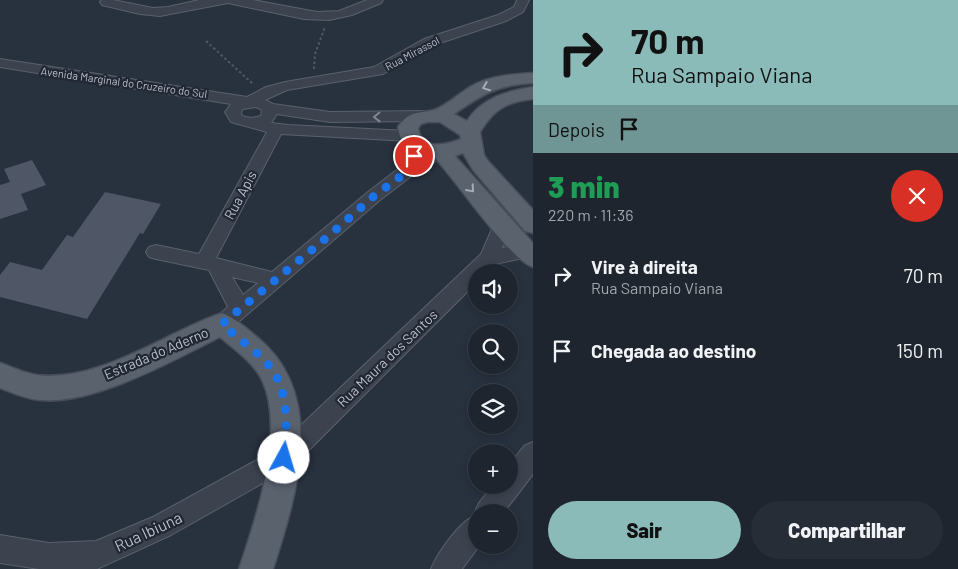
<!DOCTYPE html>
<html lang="pt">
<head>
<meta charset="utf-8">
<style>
	:root { --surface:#1e252e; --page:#262d36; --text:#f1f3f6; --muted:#a1a5aa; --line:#3c424a; --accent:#8bbbb9 }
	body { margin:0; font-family:Barlow,sans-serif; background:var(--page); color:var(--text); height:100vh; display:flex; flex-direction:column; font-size:19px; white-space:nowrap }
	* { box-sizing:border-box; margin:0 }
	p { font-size:16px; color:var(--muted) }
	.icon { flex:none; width:28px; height:28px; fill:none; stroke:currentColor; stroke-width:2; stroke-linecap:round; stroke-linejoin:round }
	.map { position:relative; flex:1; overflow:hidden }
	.sheet { display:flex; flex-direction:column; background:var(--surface); width:425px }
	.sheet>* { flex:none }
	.banner { background:#8bbbb9; color:#111; overflow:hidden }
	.fabs { position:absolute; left:468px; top:264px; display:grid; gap:10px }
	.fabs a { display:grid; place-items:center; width:50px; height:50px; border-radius:50%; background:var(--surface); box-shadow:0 2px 8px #0003,0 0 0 1px var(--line); font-size:25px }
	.pin { position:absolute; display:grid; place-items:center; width:42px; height:42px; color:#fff; margin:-21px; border:2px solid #fff; border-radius:50%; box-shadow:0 1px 5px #0007 }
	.me { position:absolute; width:55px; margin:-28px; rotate:6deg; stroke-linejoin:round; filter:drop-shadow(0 0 4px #0008) }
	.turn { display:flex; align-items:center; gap:18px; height:105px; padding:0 15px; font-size:22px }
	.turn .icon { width:65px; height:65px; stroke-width:2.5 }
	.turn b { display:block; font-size:35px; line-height:42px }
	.then { display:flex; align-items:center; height:48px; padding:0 15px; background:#0003; gap:10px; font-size:19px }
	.round { display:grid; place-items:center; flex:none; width:52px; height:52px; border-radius:26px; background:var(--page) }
	.headline { display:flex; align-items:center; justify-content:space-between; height:85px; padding:0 15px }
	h1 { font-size:30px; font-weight:800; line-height:38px; color:#1e9e55 }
	.cta { display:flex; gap:10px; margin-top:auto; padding:10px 15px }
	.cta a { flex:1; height:58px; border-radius:30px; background:var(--accent); color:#111; font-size:20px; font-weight:800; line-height:58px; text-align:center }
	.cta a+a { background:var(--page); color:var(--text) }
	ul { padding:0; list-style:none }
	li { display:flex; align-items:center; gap:15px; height:75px; padding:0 15px }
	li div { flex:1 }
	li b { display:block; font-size:19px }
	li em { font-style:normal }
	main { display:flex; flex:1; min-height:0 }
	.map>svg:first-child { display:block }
	.building { fill:#4f5767 }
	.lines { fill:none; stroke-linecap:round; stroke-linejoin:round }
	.minor-casing { stroke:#5a616c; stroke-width:2 }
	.major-casing { stroke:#464c58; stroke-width:3 }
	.path { stroke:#4c5d60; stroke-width:2; stroke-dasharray:2.5 2.5; stroke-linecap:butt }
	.minor { fill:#3c434f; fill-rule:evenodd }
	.major { fill:#5a626e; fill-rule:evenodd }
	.oneway { stroke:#a6acb7 }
	.oneway2 { stroke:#818792 }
	.route { stroke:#1a73e8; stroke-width:9; stroke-dasharray:0 16.2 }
	.labels { text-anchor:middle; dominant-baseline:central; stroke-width:4.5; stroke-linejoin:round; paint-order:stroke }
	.far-street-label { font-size:11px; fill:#b9bec9; stroke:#212834 }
	.street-label { font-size:14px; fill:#b9bec9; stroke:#212834 }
	.near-street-label { font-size:16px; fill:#b9bec9; stroke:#212834 }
</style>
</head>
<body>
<main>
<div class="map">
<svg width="533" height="569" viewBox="0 0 533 569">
	<rect width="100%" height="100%" fill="#28313e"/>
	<path class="building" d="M32 160 46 185 21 194 28 210 0 219V185L10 182 4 169Z
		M105 192 161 204 143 234 140 233 87 319 0 297V275L10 262 42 270 67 235 73 237Z"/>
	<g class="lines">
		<g class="minor-casing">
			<path id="minor" d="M101 0H113L153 8 168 7 199 0H253L317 12 339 11 367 0H383L381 3 352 15 329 20 304 19 228 3 160 16 140 14 102 5 100 2Z
				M517 0H529L523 12 506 21 434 45 383 74 287 90 265 100 273 104 330 112 426 111 431 113 434 116 431 119 426 121 330 122 277 114 271 123 288 125 409 131 415 133 417 136 415 139 409 141 281 134 216 258 272 272 368 192 402 166 434 147H446L448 151 446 155 414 174 380 200 229 330 222 333 215 330 211 324 215 318 228 307 209 270 156 259 149 257 146 252 149 247 156 245 199 254 267 132 231 122 225 112 231 104 0 67V59L247 97 266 87 285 82 374 67 424 39 498 15 514 7ZM256 107 262 110 261 116 251 118 242 116 241 112 243 109ZM232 277 258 283 243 295Z
				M502 219 508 220 511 225 502 248 525 244 532 246V256L495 264 486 272H476V283L293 466 171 535 97 569H39L0 563V535L49 543 96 541 153 517 275 450 481 254 496 220Z
				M533 442V474L504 512H476V545H480L462 569H431C438 552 460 521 476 515L475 512 479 503 493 485H509V465L524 446Z"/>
		</g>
		<g class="major-casing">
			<path id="major" d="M533 73V83C497 85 483 94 454 114L467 121C482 98 506 91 533 87V99C506 102 494 109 480 132L484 155 488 161 533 210V233L525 231 473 170 463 153 455 156 533 243V267C509 259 457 182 436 159 425 147 402 159 398 127 410 110 417 114 434 110 444 107 460 93 470 87 488 76 513 74 533 73ZM428 122H440L460 135 461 139C445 145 422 151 418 128L421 124Z
				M222 313C235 318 246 328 257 337 328 395 297 494 273 569H239C256 519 286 430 262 380 254 363 234 349 220 337 172 361 94 405 40 400 26 399 13 393 0 388V363C12 367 24 373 37 375 99 383 166 332 222 313Z"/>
		</g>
		<path class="path" d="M206 41 254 85
			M314 69 315 54 325 27"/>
		<use href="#minor" class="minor"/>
		<use href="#major" class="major"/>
	</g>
	<defs><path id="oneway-chevron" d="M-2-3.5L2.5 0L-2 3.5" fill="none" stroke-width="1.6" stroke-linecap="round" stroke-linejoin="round" transform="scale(1.25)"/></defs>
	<g class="oneway">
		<use href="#oneway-chevron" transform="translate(486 87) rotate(159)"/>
		<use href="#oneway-chevron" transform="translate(471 189) rotate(49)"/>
	</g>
	<use class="oneway2" href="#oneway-chevron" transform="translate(377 117) rotate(179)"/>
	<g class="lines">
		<path class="route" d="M284 458C287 425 290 388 266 362 253 348 236 337 222 324L325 239 374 196 412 168 414 156"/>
	</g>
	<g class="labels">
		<g class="far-street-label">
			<text transform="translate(412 53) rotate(-28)">Rua Mirassol</text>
			<text transform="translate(124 82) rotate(8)">Avenida Marginal do Cruzeiro do Sul</text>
		</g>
		<g class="street-label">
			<text transform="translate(240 195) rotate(-62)">Rua Apis</text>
			<text transform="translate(156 353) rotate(-23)">Estrada do Aderno</text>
			<text transform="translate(387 358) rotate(-44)">Rua Maura dos Santos</text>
		</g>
		<g class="near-street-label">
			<text transform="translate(148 531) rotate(-25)">Rua Ibiuna</text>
		</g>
	</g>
</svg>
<div class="fabs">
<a><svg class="icon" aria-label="sound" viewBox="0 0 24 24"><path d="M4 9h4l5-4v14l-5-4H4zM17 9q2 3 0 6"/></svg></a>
<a><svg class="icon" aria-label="search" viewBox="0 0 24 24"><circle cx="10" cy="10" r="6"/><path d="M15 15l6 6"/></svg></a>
<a><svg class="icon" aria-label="layers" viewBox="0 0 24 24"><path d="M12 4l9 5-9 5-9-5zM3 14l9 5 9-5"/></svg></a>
<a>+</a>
<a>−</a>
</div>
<div class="pin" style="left:414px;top:156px;background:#d93025"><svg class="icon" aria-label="arrive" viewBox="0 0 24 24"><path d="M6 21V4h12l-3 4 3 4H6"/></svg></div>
<svg class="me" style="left:284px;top:458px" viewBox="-20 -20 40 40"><circle r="19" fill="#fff"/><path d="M0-13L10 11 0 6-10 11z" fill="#1a73e8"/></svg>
</div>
<section class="sheet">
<div class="banner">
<div class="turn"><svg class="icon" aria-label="right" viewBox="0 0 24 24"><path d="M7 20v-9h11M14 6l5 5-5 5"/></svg><div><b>70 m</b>Rua Sampaio Viana</div></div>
<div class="then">Depois<svg class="icon" aria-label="arrive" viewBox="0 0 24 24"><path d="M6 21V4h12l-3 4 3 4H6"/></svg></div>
</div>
<div class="headline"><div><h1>3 min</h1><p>220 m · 11:36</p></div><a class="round" style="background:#d93025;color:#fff"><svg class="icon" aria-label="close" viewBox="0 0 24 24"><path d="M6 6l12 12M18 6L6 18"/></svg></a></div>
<ul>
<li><svg class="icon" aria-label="right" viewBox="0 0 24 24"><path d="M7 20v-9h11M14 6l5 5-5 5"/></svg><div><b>Vire à direita</b><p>Rua Sampaio Viana</p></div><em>70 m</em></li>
<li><svg class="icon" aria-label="arrive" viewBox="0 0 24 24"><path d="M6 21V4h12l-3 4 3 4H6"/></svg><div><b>Chegada ao destino</b></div><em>150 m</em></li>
</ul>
<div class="cta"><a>Sair</a><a>Compartilhar</a></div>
</section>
</main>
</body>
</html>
